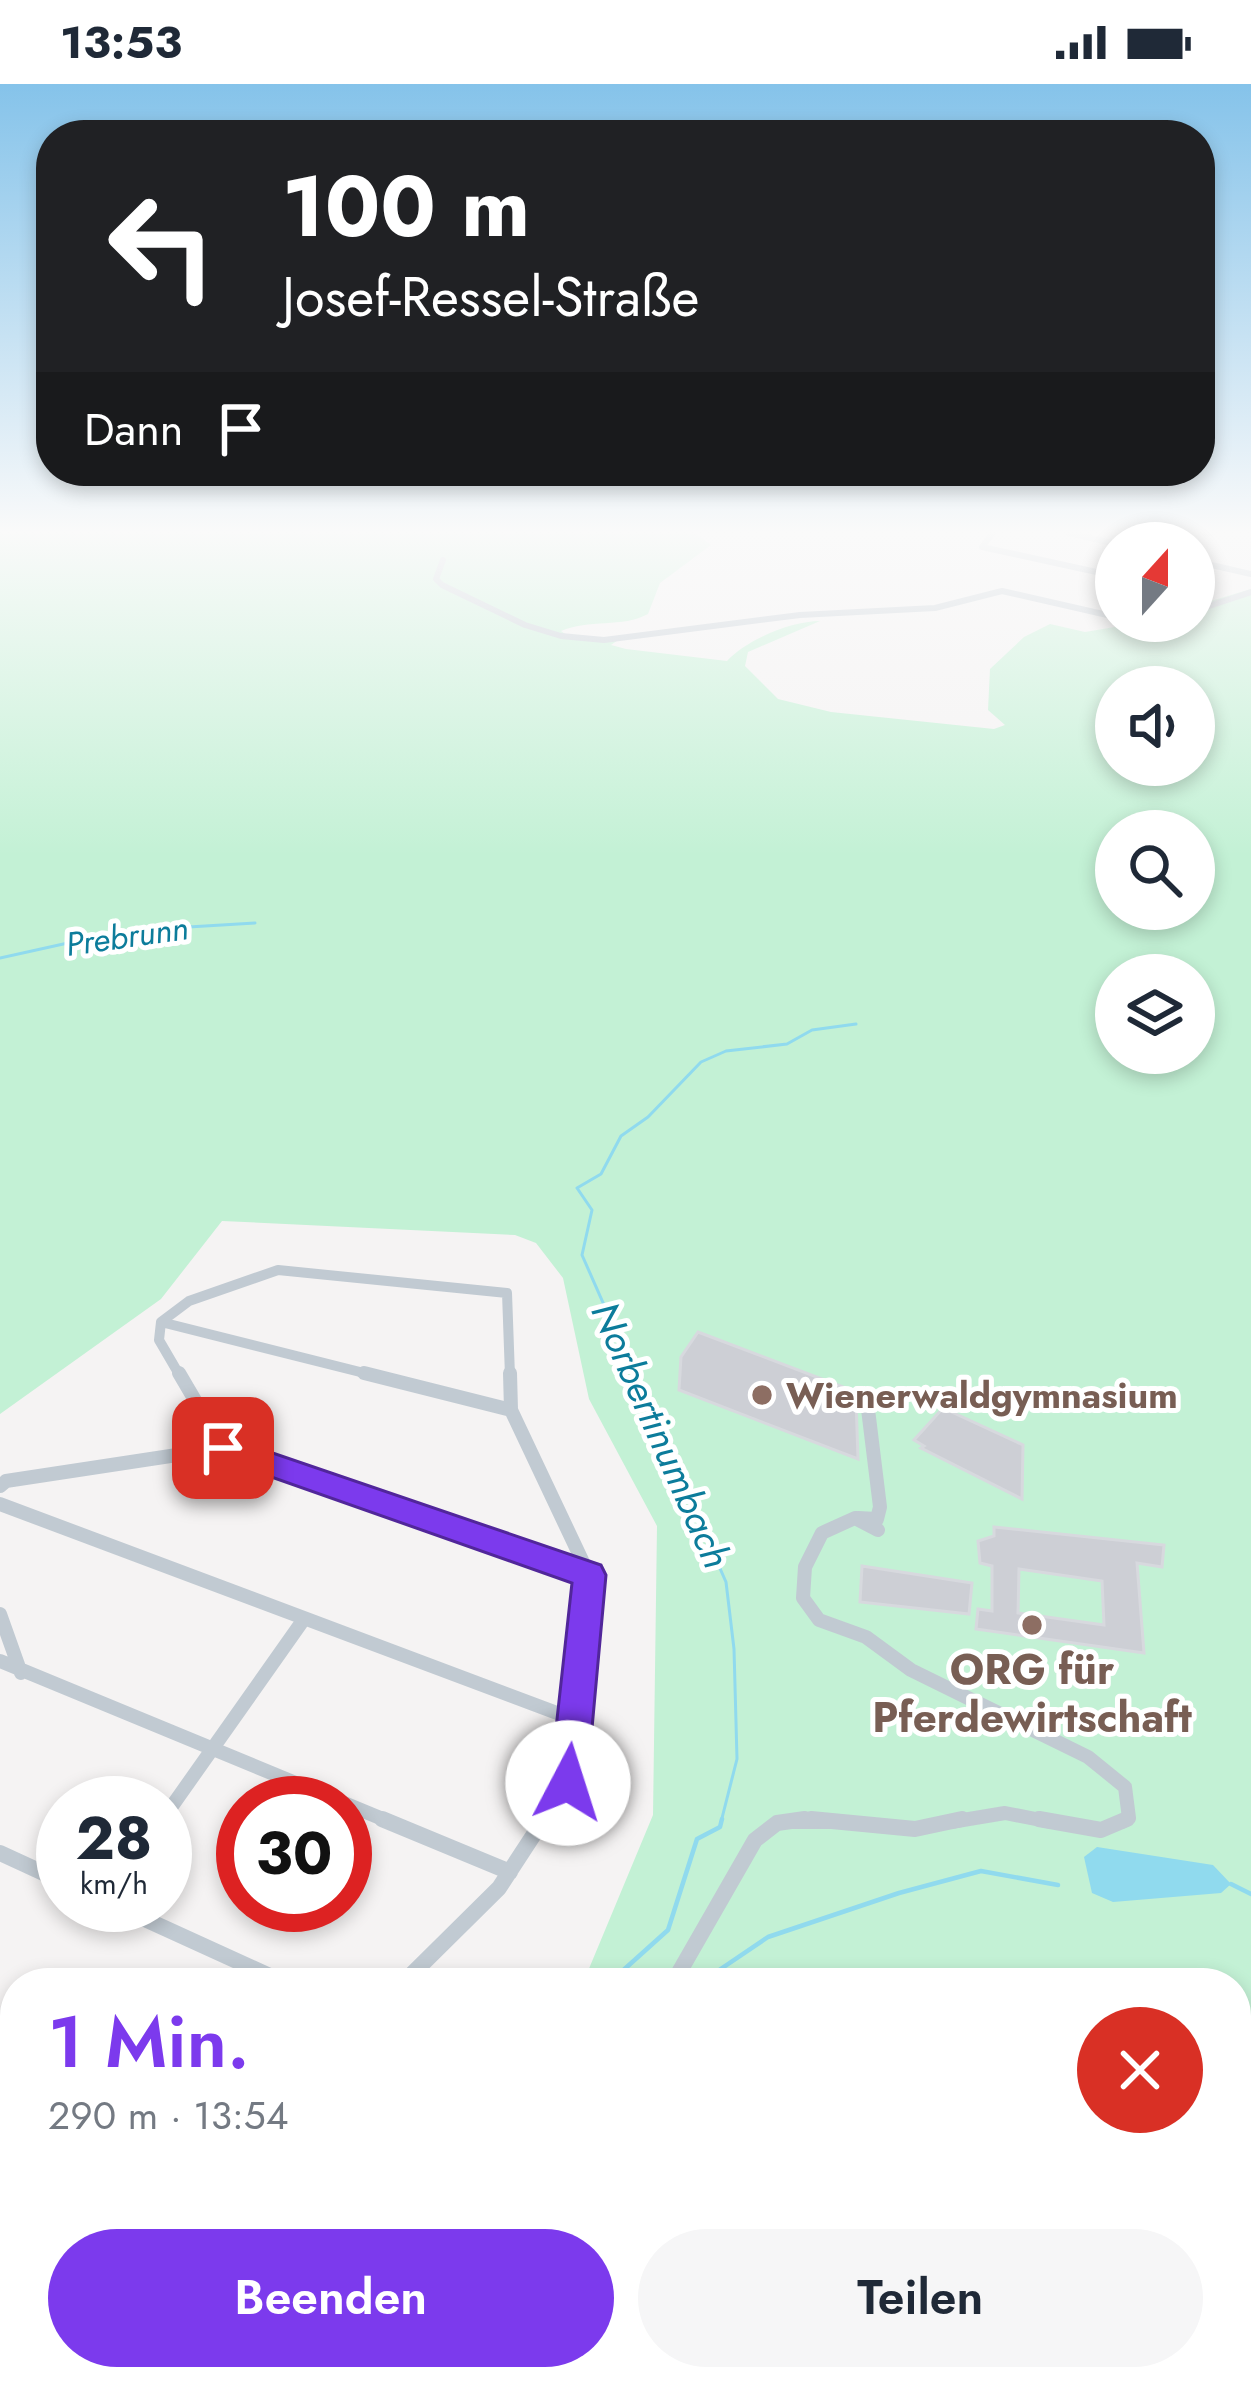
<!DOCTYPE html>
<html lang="de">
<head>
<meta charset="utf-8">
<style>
	:root { --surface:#fff; --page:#f6f6f7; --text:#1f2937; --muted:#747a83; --accent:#7c3aed }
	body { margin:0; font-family:Jost,sans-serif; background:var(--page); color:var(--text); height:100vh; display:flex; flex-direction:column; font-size:45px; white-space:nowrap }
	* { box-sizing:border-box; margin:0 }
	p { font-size:39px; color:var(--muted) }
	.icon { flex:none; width:66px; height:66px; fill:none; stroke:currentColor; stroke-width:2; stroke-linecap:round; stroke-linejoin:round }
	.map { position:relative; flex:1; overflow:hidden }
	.drawer { position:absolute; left:0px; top:1884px; width:1251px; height:423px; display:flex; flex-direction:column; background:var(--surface); border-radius:48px 48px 0 0; box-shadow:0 6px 18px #0003 }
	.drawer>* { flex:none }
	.banner { position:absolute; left:36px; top:36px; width:1179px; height:366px; border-radius:48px; box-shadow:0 6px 18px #0003; background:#202124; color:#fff; overflow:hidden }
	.needle { width:78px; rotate:21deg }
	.buttons { position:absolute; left:1095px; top:438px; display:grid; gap:24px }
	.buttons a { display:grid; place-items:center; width:120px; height:120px; border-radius:50%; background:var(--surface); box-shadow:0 6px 18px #0003; font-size:60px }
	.speed { position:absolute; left:36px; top:1692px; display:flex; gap:24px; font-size:60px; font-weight:700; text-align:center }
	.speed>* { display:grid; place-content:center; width:156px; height:156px; border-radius:50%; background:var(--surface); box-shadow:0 6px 18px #0003; line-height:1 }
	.speed small { font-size:30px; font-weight:400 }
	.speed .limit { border:18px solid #d22; background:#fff; color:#111 }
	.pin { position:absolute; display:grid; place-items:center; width:102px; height:102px; color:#fff; margin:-51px; border-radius:24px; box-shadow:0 6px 18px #0006 }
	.me { position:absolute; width:132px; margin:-66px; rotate:5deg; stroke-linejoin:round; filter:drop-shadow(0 0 9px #0008) }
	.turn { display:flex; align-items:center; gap:42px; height:252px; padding:0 48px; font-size:54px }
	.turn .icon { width:156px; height:156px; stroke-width:2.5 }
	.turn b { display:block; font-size:84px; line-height:102px }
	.then { display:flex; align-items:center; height:114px; padding:0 48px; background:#0003; gap:24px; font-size:45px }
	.round { display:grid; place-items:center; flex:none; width:126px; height:126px; border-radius:63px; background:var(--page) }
	.headline { display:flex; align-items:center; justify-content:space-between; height:204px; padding:0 48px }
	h1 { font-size:72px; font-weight:600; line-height:90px; color:var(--accent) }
	.primary-button { display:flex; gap:24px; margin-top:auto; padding:24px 48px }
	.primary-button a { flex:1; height:138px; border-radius:72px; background:var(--accent); color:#fff; font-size:48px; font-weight:600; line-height:138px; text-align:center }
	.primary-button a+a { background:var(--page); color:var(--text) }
	.status { display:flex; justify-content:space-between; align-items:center; height:84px; padding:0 60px; background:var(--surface); direction:ltr }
	.status svg { height:33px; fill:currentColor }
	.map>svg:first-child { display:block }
	.green { fill:#c3f1d5; fill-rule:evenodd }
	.water { fill:#90daee }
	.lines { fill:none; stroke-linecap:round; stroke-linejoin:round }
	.stream-far1 { stroke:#90daee; stroke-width:3 }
	.stream { stroke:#90daee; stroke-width:4.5 }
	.building { fill:#cdcfd5; stroke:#d7d9de; stroke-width:3; fill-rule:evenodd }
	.minor-tunnel { stroke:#caccce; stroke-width:16; stroke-dasharray:16 8; stroke-linecap:butt }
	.minor-far3 { stroke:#c1cad2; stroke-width:6 }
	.minor-far2 { stroke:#c1cad2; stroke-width:10 }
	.minor-far1 { stroke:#c1cad2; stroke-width:14 }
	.minor { stroke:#c1cad2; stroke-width:16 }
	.rail { stroke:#b5b8bd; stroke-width:4.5 }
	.route { fill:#7c3aed; stroke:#51269a; stroke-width:3 }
	.education-dot { fill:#8d6e63; stroke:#fff; stroke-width:4.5 }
	.labels { text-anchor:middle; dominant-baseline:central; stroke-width:10; stroke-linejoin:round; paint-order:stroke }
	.far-water-label { font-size:33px; font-style:italic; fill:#0c7c9b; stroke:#fff }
	.education-label { font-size:36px; font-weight:bold; fill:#785e54; stroke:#fff; text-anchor:start }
	.water-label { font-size:39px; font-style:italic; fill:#0c7c9b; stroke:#fff }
	.near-education-label { font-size:42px; font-weight:bold; fill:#785e54; stroke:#fff }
</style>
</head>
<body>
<div class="status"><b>13:53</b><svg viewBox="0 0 49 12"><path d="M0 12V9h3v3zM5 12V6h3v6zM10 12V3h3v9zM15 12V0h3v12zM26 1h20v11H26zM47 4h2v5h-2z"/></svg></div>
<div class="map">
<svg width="1251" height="2305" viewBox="0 0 1251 2305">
	<rect width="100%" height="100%" fill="#f5f3f3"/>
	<path class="green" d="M0 449 696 450 711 461 660 499 648 530C623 544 588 535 561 547L568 552 621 554 611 561 626 565 727 577C746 556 791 537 820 537L748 568 745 582 778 615 831 628 994 645 1005 641 988 626 990 585 1024 553 1050 540 1085 548 1150 537H1194V522L1251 505V2305H492L480 2292H1236V1899H583L653 1731 657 1442 589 1315 563 1194 536 1159 515 1151 222 1137 161 1215 0 1330ZM1116 603H1194V681H1116ZM1116 747H1194V825H1116ZM1116 891H1194V969H1116Z
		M0 1991 15 1997V2292H399L412 2305H0Z"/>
	<path class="water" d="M1097 1763 1213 1781 1231 1800 1221 1809 1113 1818 1092 1809 1084 1773Z"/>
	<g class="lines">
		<path class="stream-far1" d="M0 874 122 847 255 839
			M721 1738 737 1675 734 1565 726 1498 582 1171 592 1126 577 1104 601 1090 621 1052 648 1033 701 978 726 967 787 960 812 946 856 940"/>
		<path class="stream" d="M1231 1800 1251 1810
			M609 1899 668 1846 697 1755 720 1743 722 1735
			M700 1899 768 1853 899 1809 981 1787 1058 1801"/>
	</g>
	<path class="building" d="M698 1248 851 1306 856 1315 858 1375 679 1306 681 1273Z
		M943 1324 1023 1361 1022 1415 921 1364 924 1362 914 1356Z
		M994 1443 1164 1461 1162 1483 1137 1479 1144 1569 976 1545 978 1525 992 1527V1482L980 1479 978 1457 994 1452ZM1019 1485 1102 1497 1104 1541 1018 1529Z
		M862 1482 972 1499 969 1530 860 1518Z"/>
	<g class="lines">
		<path class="minor-tunnel" d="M436 2305 448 2292"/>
		<path class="minor-far3" d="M993 449 982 463 1110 491
			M1069 449 1116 460
			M1205 449H1212
			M443 476 436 495 442 501 525 541 561 552 604 556 800 531 935 524 1002 507 1116 533
			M1194 477 1251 490
			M1194 527 1251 508
			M1134 537H1162"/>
		<path class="minor-far2" d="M161 1238 376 1292
			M180 1292 159 1256 161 1238 189 1217 278 1186 507 1209 510 1292"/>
		<path class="minor-far1" d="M364 1289 511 1326
			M510 1289 511 1326 589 1491 568 1699 542 1738
			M223 1364 589 1491
			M0 1402 6 1397 223 1364 179 1289
			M0 1420 573 1635
			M858 1434 877 1435 880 1423 867 1317
			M878 1446 855 1434 822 1449 805 1483 803 1514 819 1536 866 1553 911 1586 1088 1673 1125 1703 1129 1734 1122 1738
			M0 1530 21 1589
			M0 1577 390 1738
			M165 1732 304 1535
			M781 1738H847
			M951 1738 1005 1729 1051 1738"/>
		<path class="minor" d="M382 1735 510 1788
			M811 1735 915 1745 962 1735
			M1039 1735 1101 1746 1127 1735
			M0 1769 63 1798
			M114 1821 285 1899
			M403 1899 499 1804 544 1735
			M673 1899 755 1756 777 1739 805 1735
			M0 2281 29 2305"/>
		<path class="rail" d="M0 1969 15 1977
			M420 2292 433 2305"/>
	</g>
	<linearGradient id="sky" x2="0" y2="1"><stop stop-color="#85c3ea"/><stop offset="0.58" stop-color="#fafafa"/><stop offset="1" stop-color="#fafafa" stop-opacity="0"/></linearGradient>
	<rect width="1251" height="772" fill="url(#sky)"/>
	<path class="route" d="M223 1352 601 1481 606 1491 587 1699 581 1711 568 1716 555 1711 550 1699 572 1499 212 1372 208 1364 212 1356Z"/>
	<g class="education-dot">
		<circle cx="762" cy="1311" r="12"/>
		<circle cx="1032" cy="1541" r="12"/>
	</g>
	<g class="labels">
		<g class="far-water-label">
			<text transform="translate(127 852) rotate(-8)">Prebrunn</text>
		</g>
		<g class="education-label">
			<text x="786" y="1311">Wienerwaldgymnasium</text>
		</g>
		<g class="water-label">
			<text transform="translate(661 1351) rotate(66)">Norbertinumbach</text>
		</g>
		<g class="near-education-label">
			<text x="1032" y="1585">ORG für<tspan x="1032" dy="48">Pferdewirtschaft</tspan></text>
		</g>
	</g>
</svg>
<div class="buttons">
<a><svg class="needle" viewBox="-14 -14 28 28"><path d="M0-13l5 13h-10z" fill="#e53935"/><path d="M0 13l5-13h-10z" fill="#747a83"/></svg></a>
<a><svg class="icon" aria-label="sound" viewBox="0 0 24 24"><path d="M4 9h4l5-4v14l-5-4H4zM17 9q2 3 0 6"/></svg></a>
<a><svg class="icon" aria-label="search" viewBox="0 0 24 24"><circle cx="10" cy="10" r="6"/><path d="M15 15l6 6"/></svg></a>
<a><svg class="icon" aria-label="layers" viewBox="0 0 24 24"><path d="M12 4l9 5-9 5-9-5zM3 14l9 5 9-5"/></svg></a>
</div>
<div class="speed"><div>28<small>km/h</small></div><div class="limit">30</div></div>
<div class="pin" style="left:223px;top:1364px;background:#d93025"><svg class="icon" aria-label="arrive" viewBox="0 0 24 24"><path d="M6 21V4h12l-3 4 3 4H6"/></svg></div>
<svg class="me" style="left:568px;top:1699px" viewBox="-20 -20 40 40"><circle r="19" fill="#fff"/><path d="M0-13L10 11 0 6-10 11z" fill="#7c3aed"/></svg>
<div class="banner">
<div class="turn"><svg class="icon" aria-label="left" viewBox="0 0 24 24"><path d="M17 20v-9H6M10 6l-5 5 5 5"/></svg><div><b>100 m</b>Josef-Ressel-Straße</div></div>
<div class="then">Dann<svg class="icon" aria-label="arrive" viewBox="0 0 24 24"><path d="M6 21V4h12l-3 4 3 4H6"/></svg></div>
</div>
<section class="drawer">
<div class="headline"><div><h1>1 Min.</h1><p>290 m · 13:54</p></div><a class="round" style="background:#d93025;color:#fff"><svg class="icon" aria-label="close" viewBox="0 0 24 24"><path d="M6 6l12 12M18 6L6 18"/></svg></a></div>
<div class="primary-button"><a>Beenden</a><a>Teilen</a></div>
</section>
</div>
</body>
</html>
